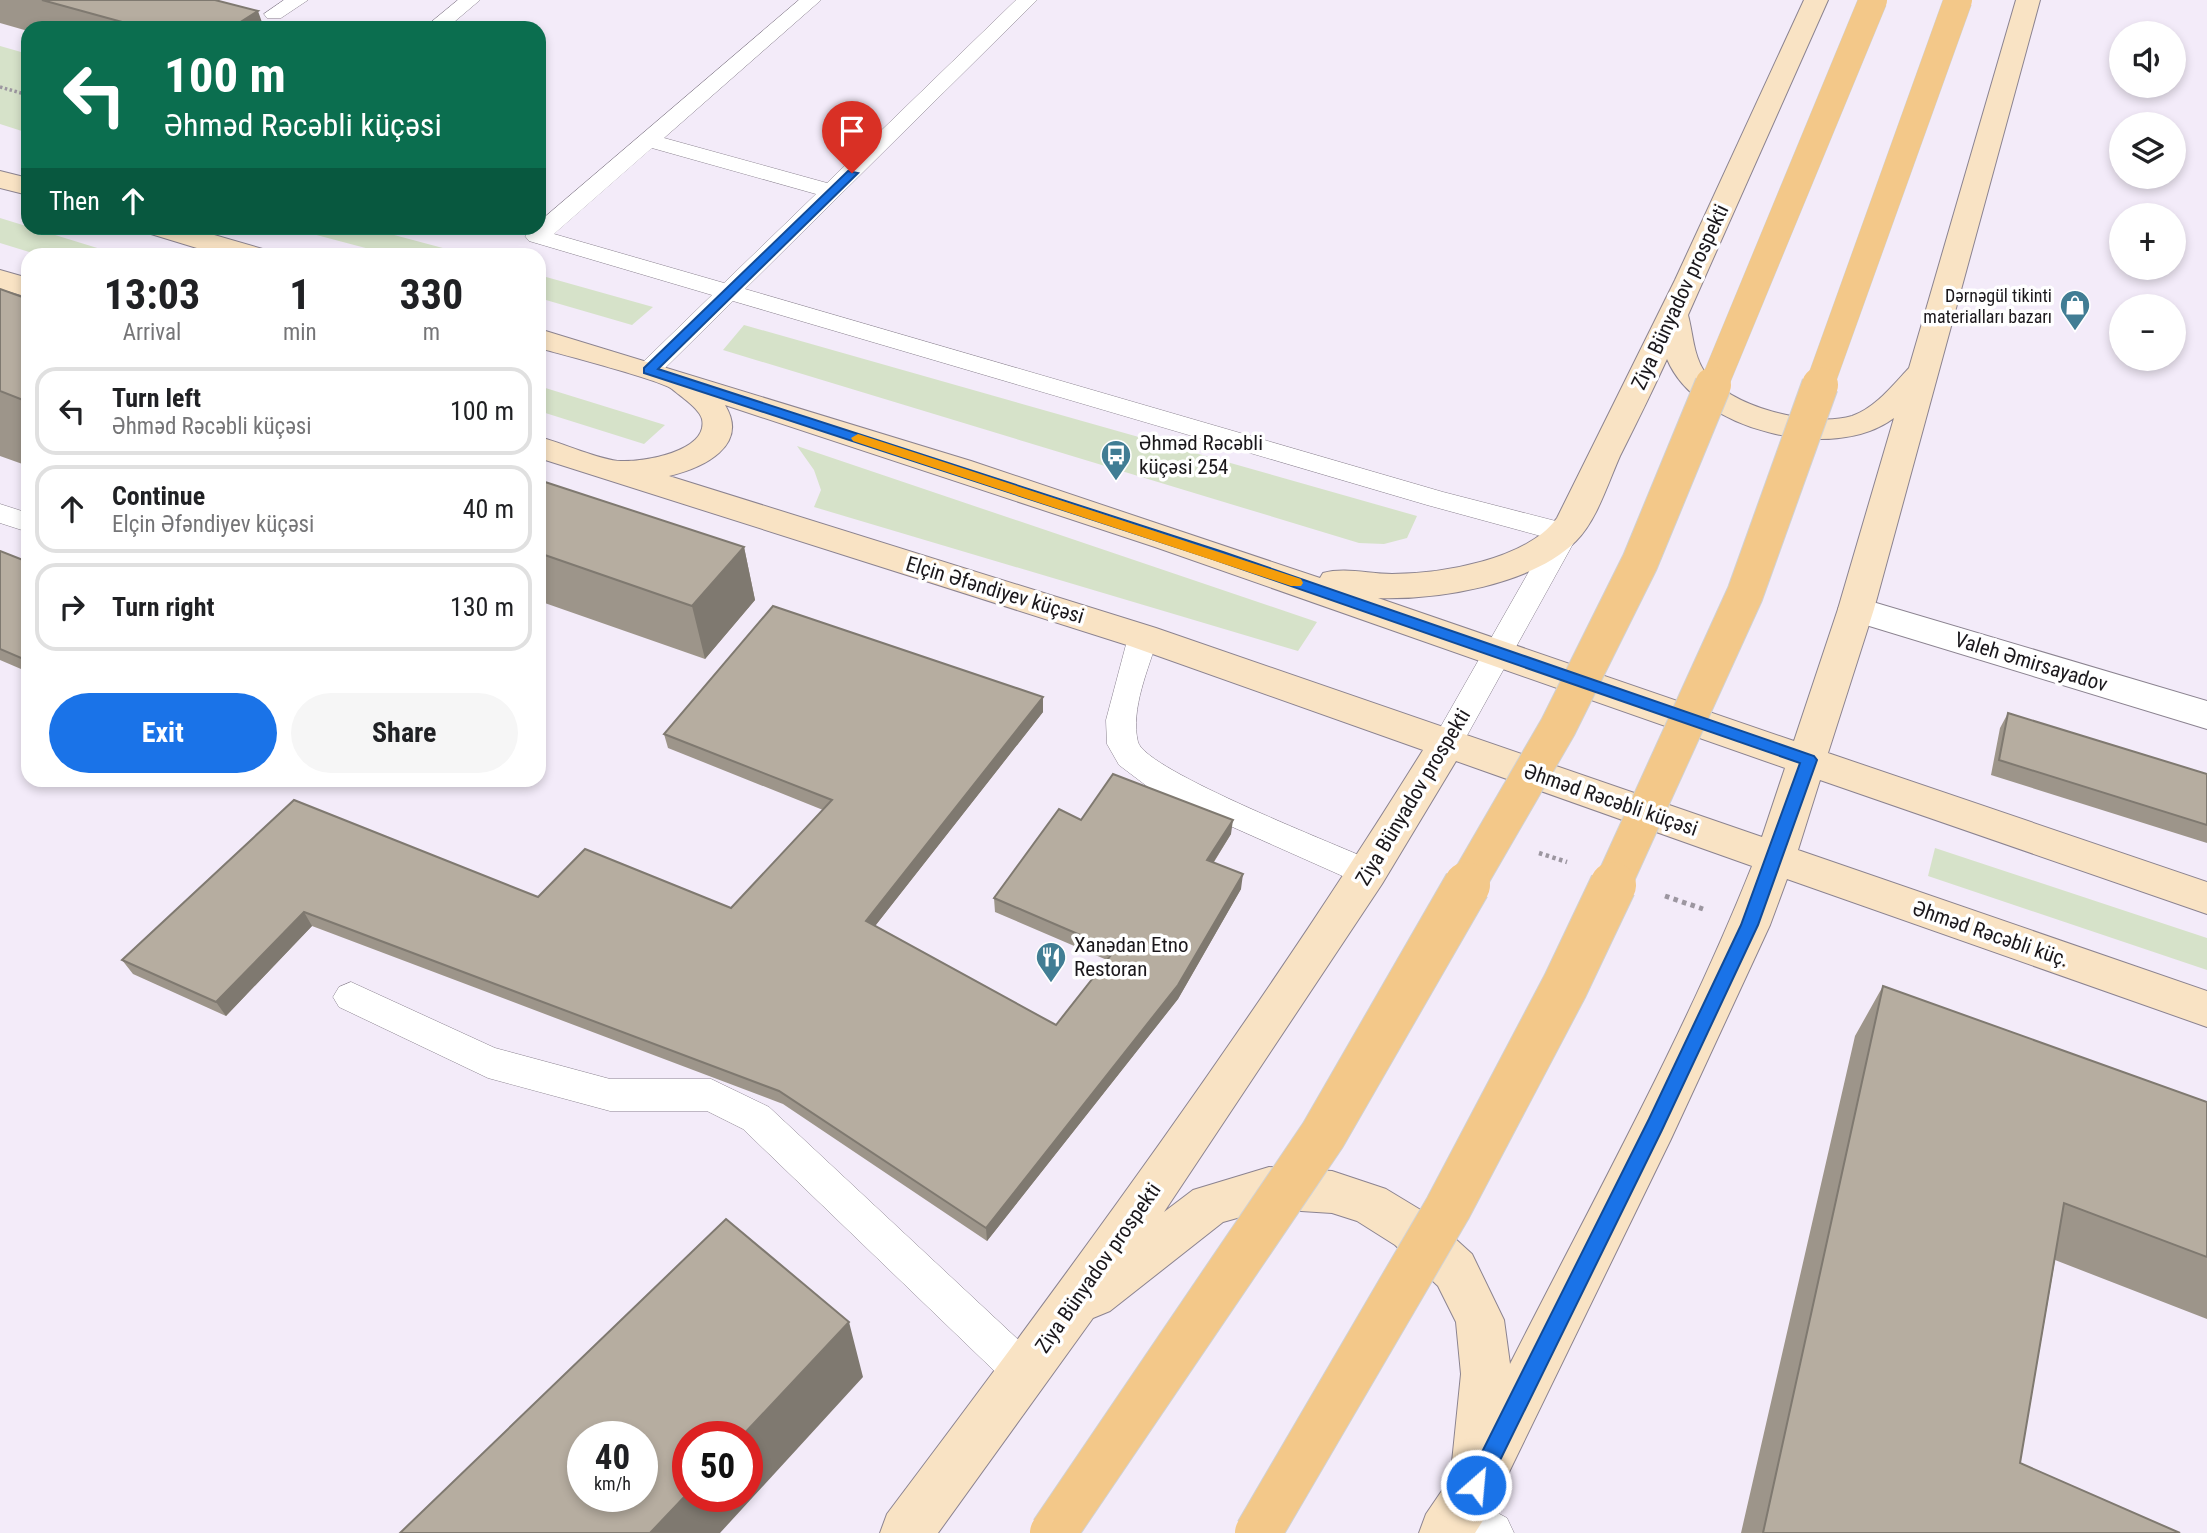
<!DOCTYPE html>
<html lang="en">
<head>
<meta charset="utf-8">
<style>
	:root { --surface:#fff; --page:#f6f6f6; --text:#202124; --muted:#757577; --line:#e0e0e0; --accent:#1a73e8 }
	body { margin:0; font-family:"Roboto Condensed",sans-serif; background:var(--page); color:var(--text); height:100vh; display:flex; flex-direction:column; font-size:26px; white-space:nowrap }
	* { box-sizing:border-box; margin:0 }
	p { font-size:23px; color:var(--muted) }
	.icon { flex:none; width:38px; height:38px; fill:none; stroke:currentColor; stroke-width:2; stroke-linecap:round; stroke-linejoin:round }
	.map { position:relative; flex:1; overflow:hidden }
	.details { position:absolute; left:21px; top:248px; width:525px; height:539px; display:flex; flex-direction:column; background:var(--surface); border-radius:21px; box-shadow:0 4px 10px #0003 }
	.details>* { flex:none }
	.banner { position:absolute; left:21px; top:21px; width:525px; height:214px; border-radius:21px; box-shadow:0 4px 10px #0003; background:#0b6e4f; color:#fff; overflow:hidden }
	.fabs { position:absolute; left:2109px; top:21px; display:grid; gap:14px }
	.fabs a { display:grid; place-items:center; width:77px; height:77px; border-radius:50%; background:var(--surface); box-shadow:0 4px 10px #0003; font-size:35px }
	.speed { position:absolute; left:567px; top:1421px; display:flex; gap:14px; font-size:35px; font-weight:700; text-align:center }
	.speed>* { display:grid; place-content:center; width:91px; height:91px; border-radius:50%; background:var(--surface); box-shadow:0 4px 10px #0003; line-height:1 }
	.speed small { font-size:18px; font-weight:400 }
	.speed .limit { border:10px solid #d22; background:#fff; color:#111 }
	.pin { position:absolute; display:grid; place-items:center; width:60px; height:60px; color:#fff; margin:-72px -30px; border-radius:50% 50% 50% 0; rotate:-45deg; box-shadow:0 0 7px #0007 }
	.pin .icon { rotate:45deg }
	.me { position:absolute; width:77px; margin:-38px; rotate:27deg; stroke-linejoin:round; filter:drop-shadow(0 0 5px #0008) }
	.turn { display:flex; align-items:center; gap:24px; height:147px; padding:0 28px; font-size:32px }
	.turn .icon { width:91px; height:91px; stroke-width:2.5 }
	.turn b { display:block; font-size:49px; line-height:60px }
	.then { display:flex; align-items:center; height:66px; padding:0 28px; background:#0003; gap:14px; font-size:26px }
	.eta { display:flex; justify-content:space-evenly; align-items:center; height:119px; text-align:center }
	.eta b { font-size:42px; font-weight:700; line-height:49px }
	.button { display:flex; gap:14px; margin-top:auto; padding:14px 28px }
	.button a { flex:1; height:80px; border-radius:42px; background:var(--accent); color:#fff; font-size:28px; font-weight:700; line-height:80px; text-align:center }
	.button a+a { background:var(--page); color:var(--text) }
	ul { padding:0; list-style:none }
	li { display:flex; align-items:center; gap:21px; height:88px; margin:0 14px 10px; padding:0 14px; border:4px solid var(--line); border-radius:21px }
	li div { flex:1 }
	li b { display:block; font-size:26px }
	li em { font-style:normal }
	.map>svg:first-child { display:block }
	.green { fill:#d6e2c9 }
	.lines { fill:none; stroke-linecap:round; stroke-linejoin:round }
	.service-casing { stroke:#8b8390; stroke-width:1 }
	.minor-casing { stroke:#8b8390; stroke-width:2 }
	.secondary-casing { stroke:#8b8390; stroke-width:2 }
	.path-far2 { stroke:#9c96a0; stroke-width:3.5; stroke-dasharray:2.5 2.5; stroke-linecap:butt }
	.path-far1 { stroke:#9c96a0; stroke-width:4.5; stroke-dasharray:3.5 3.5; stroke-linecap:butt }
	.path { stroke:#9c96a0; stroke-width:5; stroke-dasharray:4.5 4.5; stroke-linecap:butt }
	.service { fill:#fff; fill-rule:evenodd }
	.minor { fill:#fff; fill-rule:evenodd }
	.secondary { fill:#f9e3c4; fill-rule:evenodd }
	.primary-bridge-far2-casing { stroke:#d1d1d1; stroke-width:29; stroke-linecap:butt }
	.primary-bridge-far1-casing { stroke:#d1d1d1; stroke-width:38; stroke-linecap:butt }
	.primary-bridge-casing { stroke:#d1d1d1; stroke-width:48; stroke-linecap:butt }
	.primary-bridge-far2 { stroke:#f3c889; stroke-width:28 }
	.primary-bridge-far1 { stroke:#f3c889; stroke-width:36 }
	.primary-bridge { stroke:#f3c889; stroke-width:46 }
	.wall { fill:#9d958a }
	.shaded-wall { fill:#7f7970 }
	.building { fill:#b6ada0; stroke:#7f7970; stroke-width:2; fill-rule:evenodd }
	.route { fill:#1a73e8; stroke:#114b97; stroke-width:2 }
	.slow { fill:#f59e0b }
	.labels { text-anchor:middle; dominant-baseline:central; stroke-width:7; stroke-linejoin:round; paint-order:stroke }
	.far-poi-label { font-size:18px; fill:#1a171b; stroke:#fff; text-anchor:end }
	.street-label { font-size:21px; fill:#1a171b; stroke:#fff }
	.poi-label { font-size:21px; fill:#1a171b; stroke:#fff; text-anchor:start }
</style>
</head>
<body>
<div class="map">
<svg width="2207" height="1533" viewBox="0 0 2207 1533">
	<rect width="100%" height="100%" fill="#f3ebf9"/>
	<path class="green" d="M0 46 28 54V133L0 124Z
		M0 218 120 255H39L0 243Z
		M290 228H368L469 255H392Z
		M539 275 653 307 632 325 539 298Z
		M744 325 1417 516 1407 538 1384 544 1359 543 723 350Z
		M539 386 665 425 644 444 539 411Z
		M797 446 1317 622 1298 651 814 507 821 490 814 470Z
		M1935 848 2207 938V970L1928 876Z"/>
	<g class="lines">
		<g class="service-casing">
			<path id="service" d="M284 0H308L281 18H267L264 14Z
				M458 0H480L447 28H424Z
				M799 0H821L664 138 827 183 1016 0H1037L745 289 1443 492 1575 526 1579 533 1459 750 1448 754 1437 750 1432 742 1548 538 1427 505 733 301 658 375H640L636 370 640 365 712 295 529 241 525 236 533 228H539V222ZM652 148 816 194 724 283 554 234Z
				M0 504 28 513V532L0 523Z
				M1143 627 1153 630 1158 637C1149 668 1130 709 1138 742 1146 771 1343 847 1380 864L1385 873 1380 882 1368 886 1356 882 1156 793 1119 765 1107 744 1106 720 1128 637 1133 630Z
				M351 982 495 1048 610 1079H711L769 1107 1039 1359 1045 1373 1039 1387 1025 1393 1011 1387 743 1129 707 1111H610L488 1078 339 1007 333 997 339 987Z
				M1457 1491 1507 1518 1514 1533H1452L1442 1527 1436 1512 1442 1497Z"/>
		</g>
		<g class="minor-casing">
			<path id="minor" d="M1856 597 2207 701V729L1843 618 1838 609 1843 600Z"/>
		</g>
		<g class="secondary-casing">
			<path id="secondary" d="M1804 0H1828L1688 315C1693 333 1693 354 1704 371 1728 407 1812 428 1852 416 1875 408 1893 385 1909 368L2016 0H2040L1874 609 1828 753 2207 882V914L1820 780 1798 850 2207 991V1027L1787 879 1770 925 1671 1139 1494 1503 1475 1533H1419L1426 1514 1456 1470 1452 1462 1461 1374 1456 1322 1438 1286 1395 1245 1357 1221 1332 1213 1269 1209 1223 1222 1110 1311 1093 1318 938 1533H880L887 1514C1074 1266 1259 1014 1423 750L1130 646 539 458V437C560 442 602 461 621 461 642 462 709 452 702 419 699 408 680 396 672 389 661 380 560 354 539 348V329L971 461 1320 578 1323 573C1345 567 1369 574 1392 574 1440 574 1527 560 1557 518L1675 280ZM1667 359C1696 430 1834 464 1894 418L1838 609 1794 741 1378 598C1438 600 1532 585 1576 541 1597 520 1608 483 1620 456 1636 424 1652 392 1667 359ZM725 405 1155 547 1785 768 1762 837 1156 628 669 476C703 468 750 446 725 405ZM1456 761 1752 866C1684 1037 1593 1200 1510 1364L1504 1320 1472 1254 1429 1215 1386 1189 1332 1171 1269 1167 1193 1190 1164 1212 1382 884Z
				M0 171 28 178V195L0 188Z
				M147 228H190L266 250 270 256H223L151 234Z
				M0 270 28 278V297L0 289Z"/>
		</g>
		<path class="path-far2" d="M0 87 28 95"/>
		<path class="path-far1" d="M1539 853 1567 862"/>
		<path class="path" d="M1665 896 1703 909"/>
		<use href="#service" class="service"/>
		<use href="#minor" class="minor"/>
		<use href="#secondary" class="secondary"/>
		<g class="primary-bridge-far2-casing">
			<path id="primary-bridge-far2" d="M1713 387 1873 0
				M1819 387 1958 0"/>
		</g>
		<g class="primary-bridge-far1-casing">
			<path id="primary-bridge-far1" d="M1466 886 1558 727 1640 562 1713 385
				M1612 886 1745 594 1820 385"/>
		</g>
		<g class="primary-bridge-casing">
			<path id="primary-bridge" d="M1053 1533 1323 1135 1467 885
				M1258 1533 1448 1208 1565 986 1613 885"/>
		</g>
		<use href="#primary-bridge-far2" class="primary-bridge-far2"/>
		<use href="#primary-bridge-far1" class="primary-bridge-far1"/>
		<use href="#primary-bridge" class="primary-bridge"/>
	</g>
	<path class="wall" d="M0 0H215L264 28H28V31L0 23Z
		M0 289 28 299V466L0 456Z
		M539 480 744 547 755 600 705 659 539 601Z
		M0 551 28 562V672L0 660Z
		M1043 697V712L875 926 1056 1025 1107 960 995 912 994 898 1081 820 1231 834 1214 862 1241 889 1178 999 987 1241 783 1104 312 926 226 1016 133 974 122 960 294 800 538 897 731 908 823 810 668 748 664 734Z
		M2008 713 2207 774V843L1991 775 2000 728Z
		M1883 986 2207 1102V1319L2055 1260 2020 1463 2180 1533H1741L1855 1036Z"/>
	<path class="shaded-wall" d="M258 11 264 28H231Z
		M744 547 755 600 705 659 692 606Z
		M1043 697V712L868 935 866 921Z
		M1233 820 1231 834 1206 874 1207 860Z
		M1243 874 1241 889 1178 999 987 1241 986 1228Z
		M304 912 312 926 226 1016 216 1002Z
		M849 1322 863 1377 720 1533H650L688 1493V1496H747V1437H741Z"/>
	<path class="building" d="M42 0H215L258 11 231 28H144Z
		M0 289 28 299V402L0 391Z
		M539 480 744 547 692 606 539 553Z
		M0 551 28 562V661L0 649Z
		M773 606 1043 697 866 921 1056 1025 1115 950 994 898 1059 809 1081 820 1113 774 1233 820 1207 860 1243 874 1178 985 986 1228 779 1091 304 912 216 1002 122 960 294 800 538 897 585 849 731 908 832 800 664 734Z
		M2008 713 2207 774V825L1999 760Z
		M1883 986 2207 1102V1257L2064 1203 2020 1463 2180 1533H1763Z
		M726 1219 849 1322 741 1437H688V1493L650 1533H400ZM583 1437H642V1496H583Z"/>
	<path class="route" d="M848 171 858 173 658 369 1223 552 1814 756 1817 760 1758 925 1662 1130 1484 1493 1476 1496 1469 1493 1465 1485 1469 1478 1649 1119 1741 925 1800 763 1213 559 644 373V368Z"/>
	<path class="slow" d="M858 434 1301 579 1303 583 1301 586H1291L853 441 851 438Z"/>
	<defs>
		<g id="shop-pin" transform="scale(1.575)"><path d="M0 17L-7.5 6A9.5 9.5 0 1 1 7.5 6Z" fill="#417d94" stroke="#fff"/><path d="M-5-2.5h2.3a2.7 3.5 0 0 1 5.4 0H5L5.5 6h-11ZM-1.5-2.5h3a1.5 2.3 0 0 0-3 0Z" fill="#fff"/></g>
		<g id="bus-pin" transform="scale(1.575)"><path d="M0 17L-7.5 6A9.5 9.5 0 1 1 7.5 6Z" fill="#417d94" stroke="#fff"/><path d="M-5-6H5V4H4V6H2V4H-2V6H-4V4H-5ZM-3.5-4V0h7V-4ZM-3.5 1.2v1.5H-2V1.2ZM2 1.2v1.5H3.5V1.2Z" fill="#fff"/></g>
		<g id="restaurant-pin" transform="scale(1.575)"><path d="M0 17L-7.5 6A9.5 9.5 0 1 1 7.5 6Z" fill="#417d94" stroke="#fff"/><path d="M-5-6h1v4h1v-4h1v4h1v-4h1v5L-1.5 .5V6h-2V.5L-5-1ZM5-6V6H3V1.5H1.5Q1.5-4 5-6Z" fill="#fff"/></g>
	</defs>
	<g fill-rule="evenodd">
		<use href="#shop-pin" x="2075" y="305"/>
		<use href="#bus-pin" x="1116" y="455"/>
		<use href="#restaurant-pin" x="1051" y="957"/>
	</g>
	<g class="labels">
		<g class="far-poi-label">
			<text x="2052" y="295">Dərnəgül tikinti<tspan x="2052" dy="21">materialları bazarı</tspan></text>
		</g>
		<g class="street-label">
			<text transform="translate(1680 297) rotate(-65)">Ziya Bünyadov prospekti</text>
			<text transform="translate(995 590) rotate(17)">Elçin Əfəndiyev küçəsi</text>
			<text transform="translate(2031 662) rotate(17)">Valeh Əmirsayadov</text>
			<text transform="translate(1413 797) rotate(-59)">Ziya Bünyadov prospekti</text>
			<text transform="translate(1611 800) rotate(19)">Əhməd Rəcəbli küçəsi</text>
			<text transform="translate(1991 934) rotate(19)">Əhməd Rəcəbli küç.</text>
			<text transform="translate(1098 1268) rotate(-55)">Ziya Bünyadov prospekti</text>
		</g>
		<g class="poi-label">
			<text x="1139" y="443">Əhməd Rəcəbli<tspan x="1139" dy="24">küçəsi 254</tspan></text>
			<text x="1074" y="945">Xanədan Etno<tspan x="1074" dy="24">Restoran</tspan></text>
		</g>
	</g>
</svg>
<div class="fabs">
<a><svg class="icon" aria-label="sound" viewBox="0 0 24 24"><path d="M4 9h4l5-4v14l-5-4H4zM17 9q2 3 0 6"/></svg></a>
<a><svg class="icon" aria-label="layers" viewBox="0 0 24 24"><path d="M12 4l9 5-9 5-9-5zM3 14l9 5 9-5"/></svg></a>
<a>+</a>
<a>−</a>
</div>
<div class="speed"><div>40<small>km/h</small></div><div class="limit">50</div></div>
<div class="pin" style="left:852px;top:173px;background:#d93025"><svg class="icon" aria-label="arrive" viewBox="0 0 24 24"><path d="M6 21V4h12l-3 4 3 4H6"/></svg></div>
<svg class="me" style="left:1476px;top:1485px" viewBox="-20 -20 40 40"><circle r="17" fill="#1a73e8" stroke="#fff" stroke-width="3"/><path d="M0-11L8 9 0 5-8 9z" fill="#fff"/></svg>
<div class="banner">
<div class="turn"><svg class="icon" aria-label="left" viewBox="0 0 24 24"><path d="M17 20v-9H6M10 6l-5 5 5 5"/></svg><div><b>100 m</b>Əhməd Rəcəbli küçəsi</div></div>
<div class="then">Then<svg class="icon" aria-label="ahead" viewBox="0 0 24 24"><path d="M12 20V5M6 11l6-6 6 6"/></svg></div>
</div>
<section class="details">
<div class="eta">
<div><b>13:03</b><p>Arrival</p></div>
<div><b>1</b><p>min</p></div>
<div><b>330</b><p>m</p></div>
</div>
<ul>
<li><svg class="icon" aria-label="left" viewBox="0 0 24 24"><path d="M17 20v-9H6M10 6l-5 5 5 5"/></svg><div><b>Turn left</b><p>Əhməd Rəcəbli küçəsi</p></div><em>100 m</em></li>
<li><svg class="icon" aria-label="ahead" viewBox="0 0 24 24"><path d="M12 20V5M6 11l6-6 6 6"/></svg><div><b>Continue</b><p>Elçin Əfəndiyev küçəsi</p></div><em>40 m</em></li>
<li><svg class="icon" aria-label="right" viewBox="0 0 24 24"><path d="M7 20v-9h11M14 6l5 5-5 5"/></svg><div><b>Turn right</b></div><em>130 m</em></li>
</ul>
<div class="button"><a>Exit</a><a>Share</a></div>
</section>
</div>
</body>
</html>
